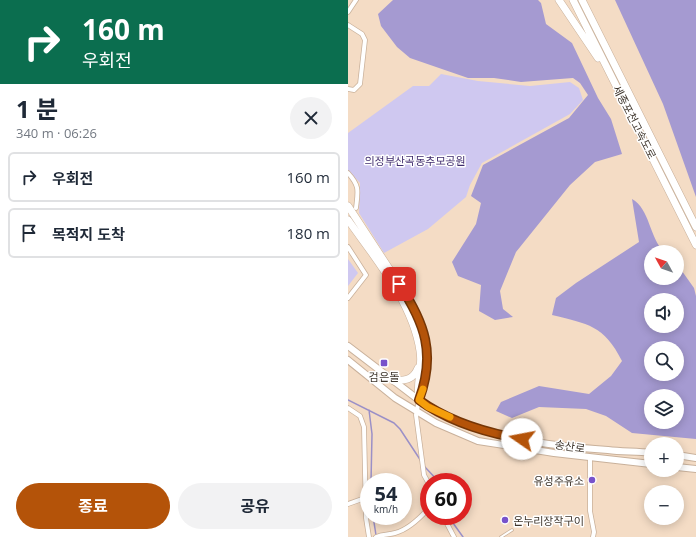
<!DOCTYPE html>
<html lang="ko">
<head>
<meta charset="utf-8">
<style>
	:root { --surface:#fff; --page:#f2f2f3; --text:#1f2937; --muted:#747a83; --line:#e0e1e3; --accent:#b45309 }
	body { margin:0; font-family:"Open Sans","Noto Sans KR",sans-serif; background:var(--page); color:var(--text); height:100vh; display:flex; flex-direction:column; font-size:15px; white-space:nowrap }
	* { box-sizing:border-box; margin:0 }
	p { font-size:13px; color:var(--muted) }
	.icon { flex:none; width:22px; height:22px; fill:none; stroke:currentColor; stroke-width:2; stroke-linecap:round; stroke-linejoin:round }
	.map { position:relative; flex:1; overflow:hidden }
	.details { display:flex; flex-direction:column; background:var(--surface); width:348px }
	.details>* { flex:none }
	.guide { background:#0b6e4f; color:#fff; overflow:hidden }
	.needle { width:26px; rotate:310deg }
	.buttons { position:absolute; left:296px; top:245px; display:grid; gap:8px }
	.buttons a { display:grid; place-items:center; width:40px; height:40px; border-radius:50%; background:var(--surface); box-shadow:0 2px 10px #0003; font-size:20px }
	.speed { position:absolute; left:12px; top:473px; display:flex; gap:8px; font-size:20px; font-weight:700; text-align:center }
	.speed>* { display:grid; place-content:center; width:52px; height:52px; border-radius:50%; background:var(--surface); box-shadow:0 2px 10px #0003; line-height:1 }
	.speed small { font-size:10px; font-weight:400 }
	.speed .limit { border:6px solid #d22; background:#fff; color:#111 }
	.pin { position:absolute; display:grid; place-items:center; width:34px; height:34px; color:#fff; margin:-17px; border-radius:8px; box-shadow:0 2px 6px #0006 }
	.me { position:absolute; width:44px; margin:-22px; rotate:282deg; stroke-linejoin:round; filter:drop-shadow(0 0 3px #0008) }
	.turn { display:flex; align-items:center; gap:14px; height:84px; padding:0 16px; font-size:18px }
	.turn .icon { width:52px; height:52px; stroke-width:2.5 }
	.turn b { display:block; font-size:28px; line-height:34px }
	.round { display:grid; place-items:center; flex:none; width:42px; height:42px; border-radius:21px; background:var(--page) }
	.headline { display:flex; align-items:center; justify-content:space-between; height:68px; padding:0 16px }
	h1 { font-size:24px; font-weight:700; line-height:30px }
	.action { display:flex; gap:8px; margin-top:auto; padding:8px 16px }
	.action a { flex:1; height:46px; border-radius:24px; background:var(--accent); color:#fff; font-size:16px; font-weight:700; line-height:46px; text-align:center }
	.action a+a { background:var(--page); color:var(--text) }
	ul { padding:0; list-style:none }
	li { display:flex; align-items:center; gap:12px; height:50px; margin:0 8px 6px; padding:0 8px; border:2px solid var(--line); border-radius:6px }
	li div { flex:1 }
	li b { display:block; font-size:15px }
	li em { font-style:normal }
	main { display:flex; flex:1; min-height:0 }
	.map>svg:first-child { display:block }
	.green { fill:#cfc8f0 }
	.forest { fill:#a59ad1; fill-rule:evenodd }
	.lines { fill:none; stroke-linecap:round; stroke-linejoin:round }
	.stream { stroke:#9b90c7; stroke-width:1.5 }
	.lane-casing { stroke:#c9b19b; stroke-width:3.5 }
	.street-casing { stroke:#c9b19b; stroke-width:5.5 }
	.primary-casing { stroke:#c9b19b; stroke-width:8 }
	.highway-casing { stroke:#c9b19b; stroke-width:8 }
	.lane { stroke:#fff; stroke-width:2 }
	.street { stroke:#fff; stroke-width:4 }
	.primary { stroke:#fff; stroke-width:6 }
	.highway { stroke:#fff; stroke-width:7 }
	.route-casing { stroke:#753606; stroke-width:10 }
	.route { stroke:#b45309; stroke-width:7 }
	.slow { stroke:#f59e0b; stroke-width:7 }
	.poi-dot { fill:#7752cb; stroke:#fff; stroke-width:1.5 }
	.labels { text-anchor:middle; dominant-baseline:central; stroke-width:3; stroke-linejoin:round; paint-order:stroke }
	.street-label { font-size:11px; fill:#3f362d; stroke:#fff }
	.park-label { font-size:11px; fill:#402c6e; stroke:#fff }
	.poi-label { font-size:11px; fill:#3f362d; stroke:#fff }
</style>
</head>
<body>
<main>
<section class="details">
<div class="guide">
<div class="turn"><svg class="icon" aria-label="right" viewBox="0 0 24 24"><path d="M7 20v-9h11M14 6l5 5-5 5"/></svg><div><b>160 m</b>우회전</div></div>
</div>
<div class="headline"><div><h1>1 분</h1><p>340 m · 06:26</p></div><a class="round"><svg class="icon" aria-label="close" viewBox="0 0 24 24"><path d="M6 6l12 12M18 6L6 18"/></svg></a></div>
<ul>
<li><svg class="icon" aria-label="right" viewBox="0 0 24 24"><path d="M7 20v-9h11M14 6l5 5-5 5"/></svg><div><b>우회전</b></div><em>160 m</em></li>
<li><svg class="icon" aria-label="arrive" viewBox="0 0 24 24"><path d="M6 21V4h12l-3 4 3 4H6"/></svg><div><b>목적지 도착</b></div><em>180 m</em></li>
</ul>
<div class="action"><a>종료</a><a>공유</a></div>
</section>
<div class="map">
<svg width="348" height="537" viewBox="0 0 348 537">
	<rect width="100%" height="100%" fill="#f4dcc5"/>
	<path class="green" d="M93 74 130 81 182 86 222 82 231 88 235 100 222 114 134 163 122 185 118 197 80 229 36 253 11 213 12 183 0 170V133L65 86H81Z
		M0 259 10 273 0 286Z"/>
	<path class="forest" d="M45 0H190L193 3 198 24 224 43 250 98 263 119 274 154 247 162 222 185 168 252 152 291 155 309 165 317 147 320 131 311 133 285 110 276 104 262 128 224 133 203 123 196 135 165 221 118 240 95 232 83 225 78 173 82 146 78H120L62 58 49 47 33 26 30 14Z
		M267 0H348V197L315 104Z
		M284 199C302 209 301 237 316 252H303V278H329V264L346 288 348 296V439L284 433 258 416 238 409 191 407 164 418 148 411 153 402 191 386 241 394 263 376 274 361C256 325 240 324 204 315L208 298 228 283 291 242ZM303 300H329V326H303ZM303 348H329V374H303ZM303 396H329V422H303Z"/>
	<g class="lines">
		<path class="stream" d="M0 400 46 423 52 429 73 461
			M21 410 24 434 23 482
			M76 466 91 482
			M25 516 28 535
			M102 516 105 523 115 537"/>
		<g class="lane-casing">
			<path id="lane" d="M153 537 164 530"/>
		</g>
		<g class="street-casing">
			<path id="street" d="M0 12 8 0
				M0 25 14 34 17 40 12 84 6 90 0 89
				M0 173C12 186 10 191 8 208
				M0 247 18 275 0 298
				M71 400 68 415 76 475 81 484
				M0 408 12 416 16 427 18 518 21 537
				M242 457V511L246 532 245 537
				M0 504 17 498
				M95 516 106 537
				M28 537C35 534 40 535 47 533 59 530 73 517 81 508"/>
		</g>
		<g class="primary-casing">
			<path id="primary" d="M0 346 80 407C134 437 200 446 260 450 274 452 289 451 303 453
				M0 360 47 398 88 423 130 441 206 453 303 464
				M329 455 348 458
				M329 467 348 469"/>
		</g>
		<g class="highway-casing">
			<path id="highway" d="M211 0 250 58
				M225 0 348 245
				M234 0 348 227
				M0 206C14 227 27 247 40 267 71 313 91 343 71 400
				M0 220C27 258 65 303 72 351 75 367 68 383 71 399
				M46 381C58 380 65 380 70 368"/>
		</g>
		<use href="#lane" class="lane"/>
		<use href="#street" class="street"/>
		<use href="#primary" class="primary"/>
		<use href="#highway" class="highway"/>
	</g>
	<g class="lines">
		<g class="route-casing">
			<path id="route" d="M51 284C77 323 88 354 71 400 100 421 139 433 174 439"/>
		</g>
		<use href="#route" class="route"/>
		<path class="slow" d="M75 389 71 400 80 407 102 417"/>
	</g>
	<g class="poi-dot">
		<rect x="32" y="359" width="8" height="8" rx="2"/>
		<circle cx="244" cy="480" r="4"/>
		<circle cx="157" cy="520" r="4"/>
	</g>
	<g class="labels">
		<g class="street-label">
			<text transform="translate(287 122) rotate(63)">세종포천고속도로</text>
			<text transform="translate(222 446) rotate(8)">송산로</text>
		</g>
		<g class="park-label">
			<text x="67" y="160">의정부산곡동추모공원</text>
		</g>
		<g class="poi-label">
			<text x="36" y="376">검은돌</text>
			<text x="236" y="480" text-anchor="end">유성주유소</text>
			<text x="165" y="520" text-anchor="start">온누리장작구이</text>
		</g>
	</g>
</svg>
<div class="buttons">
<a><svg class="needle" viewBox="-14 -14 28 28"><path d="M0-13l5 13h-10z" fill="#e53935"/><path d="M0 13l5-13h-10z" fill="#747a83"/></svg></a>
<a><svg class="icon" aria-label="sound" viewBox="0 0 24 24"><path d="M4 9h4l5-4v14l-5-4H4zM17 9q2 3 0 6"/></svg></a>
<a><svg class="icon" aria-label="search" viewBox="0 0 24 24"><circle cx="10" cy="10" r="6"/><path d="M15 15l6 6"/></svg></a>
<a><svg class="icon" aria-label="layers" viewBox="0 0 24 24"><path d="M12 4l9 5-9 5-9-5zM3 14l9 5 9-5"/></svg></a>
<a>+</a>
<a>−</a>
</div>
<div class="speed"><div>54<small>km/h</small></div><div class="limit">60</div></div>
<div class="pin" style="left:51px;top:284px;background:#d93025"><svg class="icon" aria-label="arrive" viewBox="0 0 24 24"><path d="M6 21V4h12l-3 4 3 4H6"/></svg></div>
<svg class="me" style="left:174px;top:439px" viewBox="-20 -20 40 40"><circle r="19" fill="#fff"/><path d="M0-13L10 11 0 6-10 11z" fill="#b45309"/></svg>
</div>
</main>
</body>
</html>
